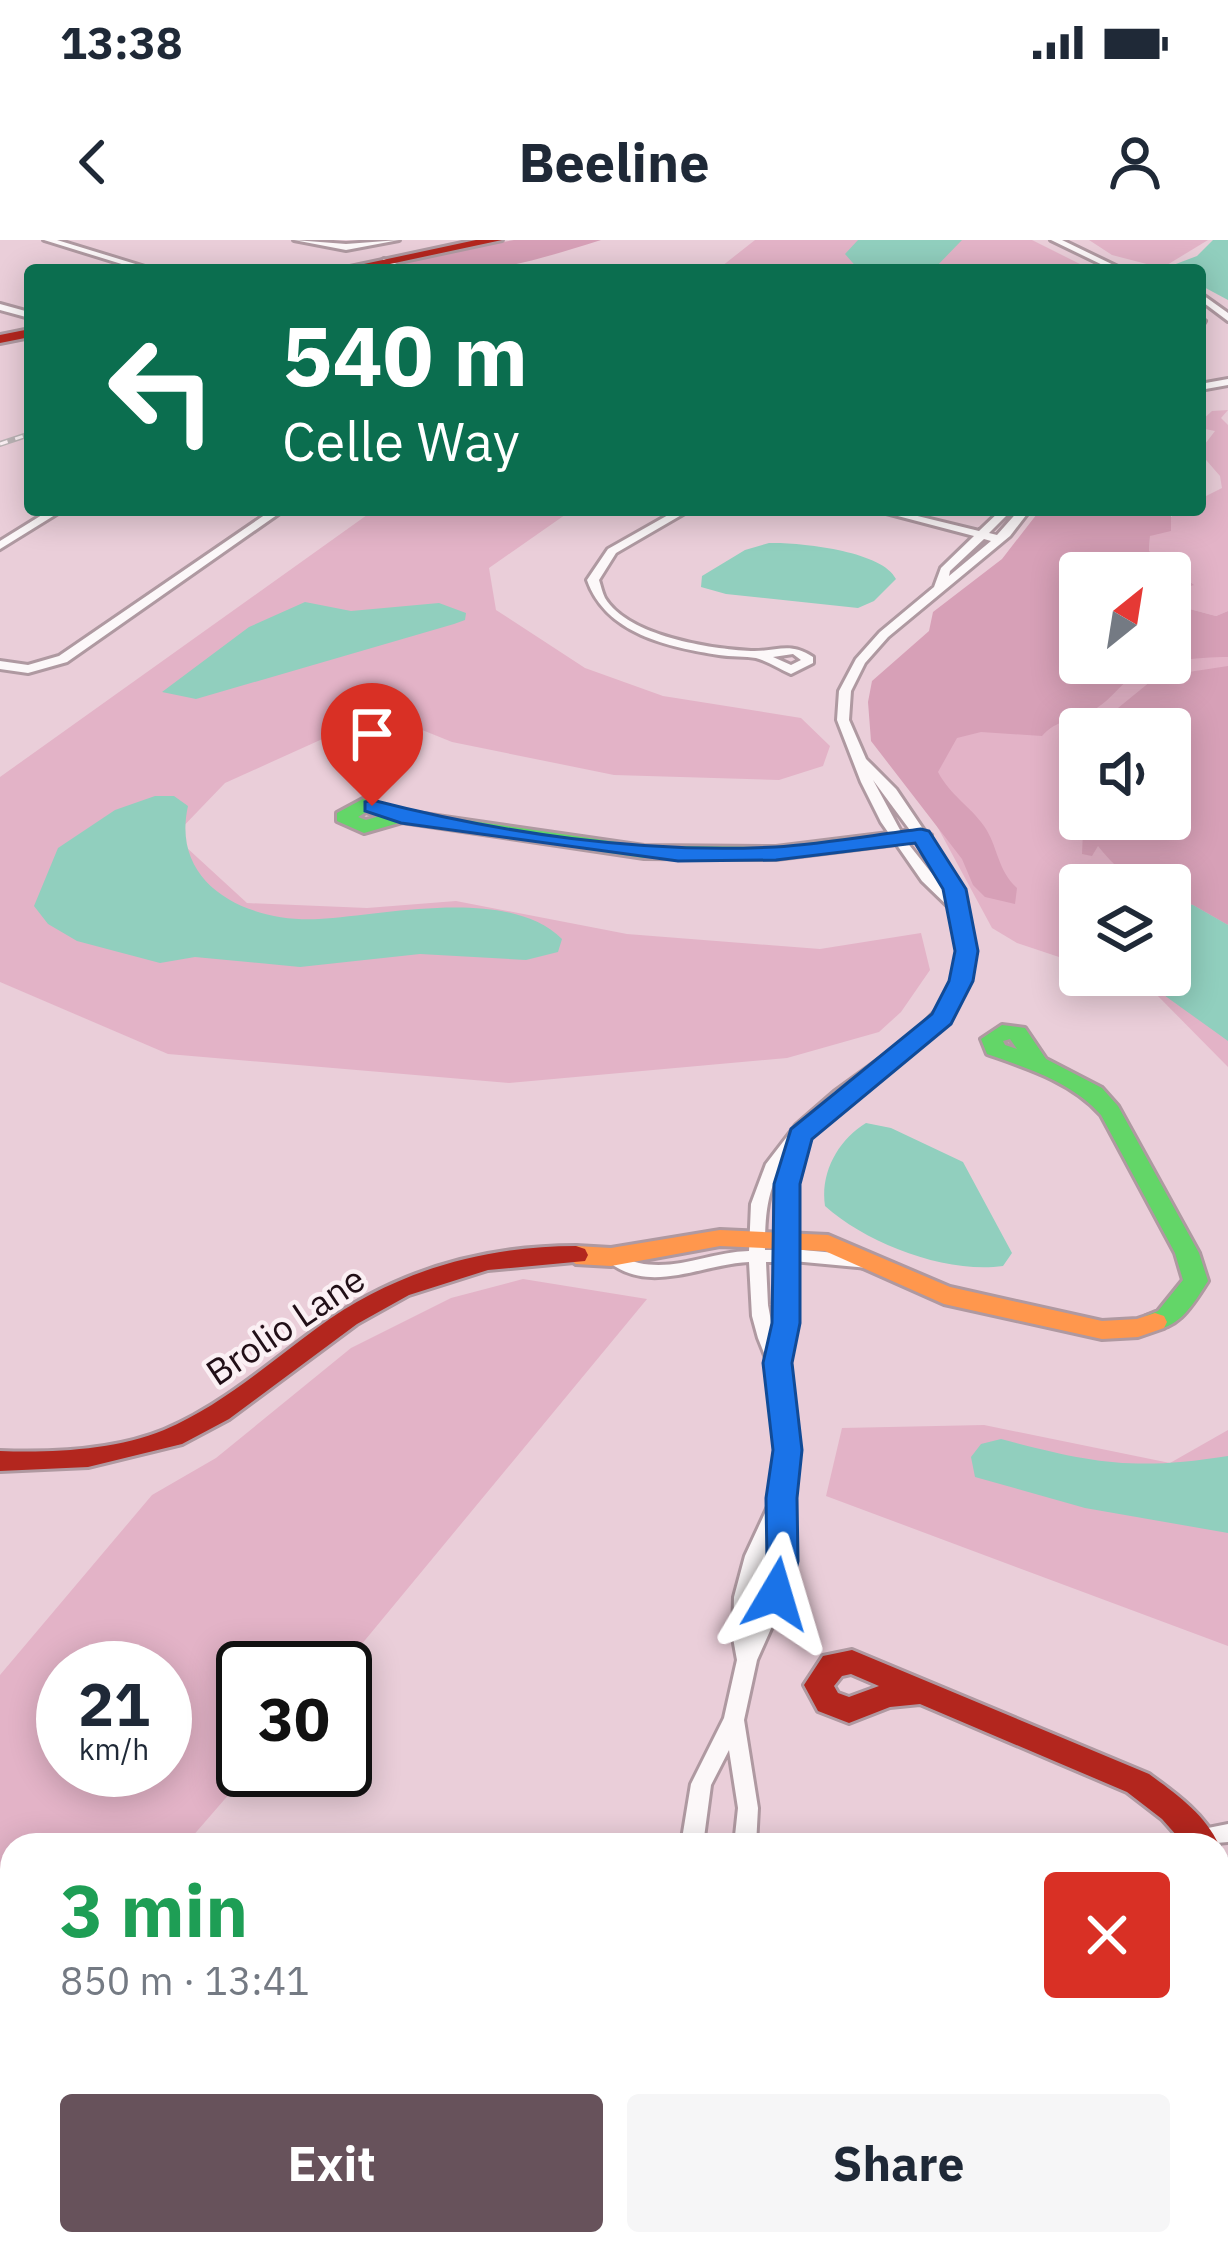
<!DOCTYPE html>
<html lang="en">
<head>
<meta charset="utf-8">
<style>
	:root { --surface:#fff; --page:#f6f6f7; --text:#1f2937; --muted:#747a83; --accent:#67525b }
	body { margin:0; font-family:"IBM Plex Sans",sans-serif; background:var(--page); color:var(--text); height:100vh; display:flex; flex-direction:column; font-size:45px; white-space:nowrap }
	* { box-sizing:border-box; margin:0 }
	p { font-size:39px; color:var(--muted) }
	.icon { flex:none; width:66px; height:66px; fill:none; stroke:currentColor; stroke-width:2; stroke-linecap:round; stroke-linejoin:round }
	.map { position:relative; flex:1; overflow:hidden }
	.sheet { position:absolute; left:0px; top:1593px; width:1230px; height:423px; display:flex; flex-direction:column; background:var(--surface); border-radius:36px 36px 0 0; box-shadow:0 6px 30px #0003 }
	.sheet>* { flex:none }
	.banner { position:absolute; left:24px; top:24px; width:1182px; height:252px; border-radius:12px; box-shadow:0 6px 30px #0003; background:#0b6e4f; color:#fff; overflow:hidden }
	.needle { width:78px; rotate:30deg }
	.buttons { position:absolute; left:1059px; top:312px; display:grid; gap:24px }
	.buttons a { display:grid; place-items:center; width:132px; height:132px; border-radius:12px; background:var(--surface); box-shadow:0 6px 30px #0003; font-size:60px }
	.speed { position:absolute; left:36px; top:1401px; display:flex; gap:24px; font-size:60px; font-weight:700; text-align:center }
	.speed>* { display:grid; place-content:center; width:156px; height:156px; border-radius:50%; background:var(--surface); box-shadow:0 6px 30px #0003; line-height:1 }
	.speed small { font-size:30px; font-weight:400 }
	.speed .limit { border:6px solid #111; border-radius:18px; background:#fff; color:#111 }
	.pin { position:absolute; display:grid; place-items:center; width:102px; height:102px; color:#fff; margin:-123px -51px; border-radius:50% 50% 50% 0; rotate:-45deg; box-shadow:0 0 12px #0007 }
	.pin .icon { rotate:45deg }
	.me { position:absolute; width:132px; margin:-66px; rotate:7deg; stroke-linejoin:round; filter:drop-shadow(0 0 9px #0008) }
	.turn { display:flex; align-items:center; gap:42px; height:252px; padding:0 60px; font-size:54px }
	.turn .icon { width:156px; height:156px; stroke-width:2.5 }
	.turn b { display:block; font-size:84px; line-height:102px }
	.round { display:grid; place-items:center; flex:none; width:126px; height:126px; border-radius:12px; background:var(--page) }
	.head { display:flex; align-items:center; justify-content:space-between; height:204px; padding:0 60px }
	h1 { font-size:72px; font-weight:700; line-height:90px; color:#1e9e55 }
	.primary-button { display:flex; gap:24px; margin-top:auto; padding:24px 60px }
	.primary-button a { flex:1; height:138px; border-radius:12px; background:var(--accent); color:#fff; font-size:48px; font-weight:700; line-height:138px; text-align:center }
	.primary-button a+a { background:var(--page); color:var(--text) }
	.status { display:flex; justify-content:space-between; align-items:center; height:84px; padding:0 60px; background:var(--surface); direction:ltr }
	.status svg { height:33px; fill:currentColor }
	header { display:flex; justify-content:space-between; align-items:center; height:156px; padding:0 60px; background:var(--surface); font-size:54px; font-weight:700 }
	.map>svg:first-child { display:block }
	.green { fill:#e3b3c7; fill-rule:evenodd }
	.forest { fill:#d7a0b7; fill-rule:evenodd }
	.water { fill:#91cfbe }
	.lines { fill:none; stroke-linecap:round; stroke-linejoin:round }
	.street-casing { stroke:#af99a1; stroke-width:6 }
	.fast-casing { stroke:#af99a1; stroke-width:6 }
	.slow-casing { stroke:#af99a1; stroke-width:6 }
	.jam-casing { stroke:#af99a1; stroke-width:6 }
	.street { fill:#fcf8f9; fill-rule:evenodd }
	.fast { fill:#63d668; fill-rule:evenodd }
	.slow { fill:#ff974d; fill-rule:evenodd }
	.jam { fill:#b3261e; fill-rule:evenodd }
	.rail-casing { stroke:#bab3b5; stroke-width:6 }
	.rail { stroke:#fbf0f4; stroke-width:3; stroke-dasharray:8; stroke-linecap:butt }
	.route { fill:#1a73e8; stroke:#114b97; stroke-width:3 }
	.labels { text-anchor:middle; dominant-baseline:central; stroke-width:9; stroke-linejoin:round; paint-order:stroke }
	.street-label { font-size:36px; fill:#210f17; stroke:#fbf0f4 }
</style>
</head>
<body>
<div class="status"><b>13:38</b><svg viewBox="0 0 49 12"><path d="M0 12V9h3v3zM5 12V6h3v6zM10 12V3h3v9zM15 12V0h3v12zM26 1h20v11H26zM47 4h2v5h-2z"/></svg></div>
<header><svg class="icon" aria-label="back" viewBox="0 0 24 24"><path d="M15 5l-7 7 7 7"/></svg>Beeline<svg class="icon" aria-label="person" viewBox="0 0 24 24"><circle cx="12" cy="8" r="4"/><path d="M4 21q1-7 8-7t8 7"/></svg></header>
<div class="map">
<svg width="1228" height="2015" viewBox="0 0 1228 2015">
	<rect width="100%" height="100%" fill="#eaced9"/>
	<path class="green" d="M755 0H1032L1088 28 717 30Z
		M1089 0H1208L1162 28 1112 15Z
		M1228 170 1221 178 1228 185V371L1216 376 1186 368 1174 352 1193 345 1149 312 1150 296 1179 270H1200V259L1222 248 1220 236 1200 213V204H1205L1215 191 1200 188V182L1212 171Z
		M374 270H572L489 328 496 370 585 428 663 456 801 478 830 506 823 526 779 540 614 535 452 502 380 473 225 543 174 596 247 663 367 668 456 661 627 694 820 709 921 693 930 730 901 772 879 792 787 818 509 843 168 814 0 742V537Z
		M1228 401V827L1151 749 1111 735H1170V645H1080V724L1017 703 992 688 910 536 879 496 1170 423ZM1080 489H1170V579H1080Z
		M523 1039 647 1059 342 1428H243V1530H250L185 1605H12V1811L0 1825V1435L152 1255 216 1218 351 1108 451 1058ZM165 1428V1530H63V1428Z
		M984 1185 1170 1223 1228 1190V1406L826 1256 842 1188Z"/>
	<path class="forest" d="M514 0H601C526 24 458 44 379 25Z
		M1040 270H1179L1171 275V291L1150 296 1149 311 1194 345 1174 352 1186 368 1216 376 1228 371V417C1198 417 1151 421 1127 441 1114 452 1108 462 1092 471 1073 480 1056 480 1042 496L981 492 957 498 938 532C950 555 970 566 984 586 998 606 997 630 1017 648L1015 664 985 657 973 645 962 619 871 501 868 462 872 441 929 391 933 372 1002 319ZM1170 333V423H1080V333Z
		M1228 426V685L1193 665 1170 659V645C1135 645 1120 633 1098 606L1092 616 1082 614 1083 591 1076 581 1080 575V579H1170V489H1080V559L1074 552 1076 522 1066 494 1107 477 1156 437Z"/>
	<path class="water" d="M858 0H962L933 30H859L845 14Z
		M1213 0H1228V60L1200 45V30H1160L1197 16Z
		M769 303C799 302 883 311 896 339L874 361 858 368 726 354 701 347 702 336 745 310Z
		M305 362 351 371 439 363 466 373 465 380 454 384 196 459 162 452 249 387Z
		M155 556H174L188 566C170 646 249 683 319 679 386 675 508 646 562 699L558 712 526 720 420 714 300 727 195 717 160 723 77 701 48 684 34 666 58 608 115 570Z
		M1170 659 1193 665 1228 685V801L1136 735H1170Z
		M866 883 891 888 963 922 1012 1013 1003 1026C947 1034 867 1004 825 966 820 933 838 900 866 883Z
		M1001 1199C1092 1223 1134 1231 1228 1216V1293L1085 1268 975 1237 971 1217 981 1204Z"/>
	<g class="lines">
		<g class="street-casing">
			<path id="street" d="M44 0H57L155 30H141Z
				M294 0 346 4 399 0 346 10Z
				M1051 0H1062L1124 30H1113Z
				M384 19 407 28 408 30H396L381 24 380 22Z
				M1200 53 1228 73V81L1200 60Z
				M0 64 29 72 30 75 26 77 0 70Z
				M1200 78 1205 81 1203 84 1200 85Z
				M1228 139V145L1200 150V144Z
				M50 270H63L0 309V301Z
				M272 270H284L67 422 28 433 0 429V421L28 425 59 416Z
				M677 270H690L616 313 599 340C601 346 602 352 605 358 628 396 710 409 751 411 777 412 789 401 813 417V423L791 434C780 429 768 421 756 418 745 416 731 417 719 415 668 407 606 394 587 340L608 309ZM793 414 801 420 791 425 773 417Z
				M875 270H893L979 291 1001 270H1012L989 293 997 295 1019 270H1030L1010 296 888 397 865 423 851 451 849 480 866 519 896 549 923 589 940 614 969 677 973 726 957 765 925 801 845 860 807 893 791 964 792 1009 868 1016 876 1022 868 1028 793 1021 795 1083 786 1123 796 1210 790 1258 792 1321 786 1355 757 1420 744 1480 758 1568 756 1605H734L738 1568 729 1510 711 1545 703 1605H681L691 1544 724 1478 737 1420 733 1398 734 1357 745 1316 772 1258 778 1210 768 1123 758 1098 752 1076 749 1022C700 1024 646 1058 603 1017L611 1011C620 1015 629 1021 639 1023 677 1031 711 1012 749 1011L751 964 766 924 796 885 834 852 914 794 943 763 959 726 953 671 922 641 881 582 861 542 837 480 839 451 856 419 880 392 934 347 941 328 974 296ZM984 299 991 301 949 336 950 331ZM873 540 918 601 941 645 906 601ZM786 921 775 964 776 1010H765C765 979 766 947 786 921ZM766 1022H776L777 1083 774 1097 768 1065ZM773 1294C774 1329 766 1355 752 1387L757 1336Z
				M1228 1584V1602L1193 1605 1189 1598 1193 1591Z
				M1218 1616 1226 1619 1228 1625V1659L1220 1656 1218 1651Z
				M158 2004H184L179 2015H153Z
				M744 2004H770L775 2015H749Z
				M850 2004H881L887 2015H856Z
				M912 2004H942L948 2015H918Z"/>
		</g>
		<g class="fast-casing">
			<path id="fast" d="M363 559 403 571 644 606 776 607 921 589 931 595 921 601 776 619 644 618 402 582 364 593 337 581V573ZM366 572 380 576 366 580 358 577Z
				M1002 785 1025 788 1046 819 1102 848 1118 866 1199 1013 1208 1041C1194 1063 1176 1095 1146 1088L1143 1082 1146 1076 1158 1071 1183 1040 1175 1013 1101 875C1072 842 1027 828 987 814L981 799ZM1010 799 1017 809 1005 805 1003 801Z"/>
		</g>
		<g class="slow-casing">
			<path id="slow" d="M720 990 828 995 950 1047 1102 1081 1137 1079 1155 1073 1164 1076 1167 1082 1164 1088 1138 1097 1102 1099 944 1064 825 1011 720 1006 611 1026 576 1024 564 1015 576 1006 611 1008Z"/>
		</g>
		<g class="jam-casing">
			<path id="jam" d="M476 0H502L362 30H336Z
				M30 89V97L0 103V95Z
				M576 1006 585 1009 588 1015 585 1021 488 1030 409 1055 357 1084 229 1179 182 1204 88 1227 0 1231V1211C52 1213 115 1210 164 1190 221 1166 268 1124 317 1088 393 1032 482 1006 576 1006Z
				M852 1410 1149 1534C1175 1553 1205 1574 1219 1605L1218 1608 1185 1605 1162 1579 1127 1552 920 1464 890 1467 849 1483 818 1471 804 1445 823 1416ZM851 1434 879 1446 849 1457 838 1453 834 1446 842 1436Z"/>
		</g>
		<use href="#street" class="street"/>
		<use href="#fast" class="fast"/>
		<use href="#slow" class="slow"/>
		<use href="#jam" class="jam"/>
		<g class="rail-casing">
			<path id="rail" d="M0 204 30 194"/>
		</g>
		<use href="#rail" class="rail"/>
	</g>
	<path class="route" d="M372 560C500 593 642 614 775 607 823 604 873 595 921 589L929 591 966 649 978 711 973 741 951 784 812 899 800 944V1083L792 1123 802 1210 797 1258 798 1321 788 1364 776 1368 765 1364 761 1354 767 1321 766 1258 773 1210 763 1123 772 1083 774 944 791 889 932 774 949 741 955 711 943 649 915 603 776 620 678 621 401 583 365 571V562Z"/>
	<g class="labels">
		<g class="street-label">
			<text transform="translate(285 1085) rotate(-34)">Brolio Lane</text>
		</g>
	</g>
</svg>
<div class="buttons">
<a><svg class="needle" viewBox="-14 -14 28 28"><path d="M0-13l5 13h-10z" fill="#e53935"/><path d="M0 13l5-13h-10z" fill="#747a83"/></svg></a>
<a><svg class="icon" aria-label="sound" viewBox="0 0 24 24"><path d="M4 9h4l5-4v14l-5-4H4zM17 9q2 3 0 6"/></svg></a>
<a><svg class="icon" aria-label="layers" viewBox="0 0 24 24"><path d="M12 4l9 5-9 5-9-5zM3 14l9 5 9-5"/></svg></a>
</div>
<div class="speed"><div>21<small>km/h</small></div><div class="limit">30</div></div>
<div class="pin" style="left:372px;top:566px;background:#d93025"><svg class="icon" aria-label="arrive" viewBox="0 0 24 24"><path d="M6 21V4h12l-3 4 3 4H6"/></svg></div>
<svg class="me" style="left:776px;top:1354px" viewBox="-20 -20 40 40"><path d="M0-17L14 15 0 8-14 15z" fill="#1a73e8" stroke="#fff" stroke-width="4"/></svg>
<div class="banner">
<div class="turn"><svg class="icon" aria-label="left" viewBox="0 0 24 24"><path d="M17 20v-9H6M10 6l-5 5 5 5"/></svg><div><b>540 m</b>Celle Way</div></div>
</div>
<section class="sheet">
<div class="head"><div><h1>3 min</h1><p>850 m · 13:41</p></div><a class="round" style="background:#d93025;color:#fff"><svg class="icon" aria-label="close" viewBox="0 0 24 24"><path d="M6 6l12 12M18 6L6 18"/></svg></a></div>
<div class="primary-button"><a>Exit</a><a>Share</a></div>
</section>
</div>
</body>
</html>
